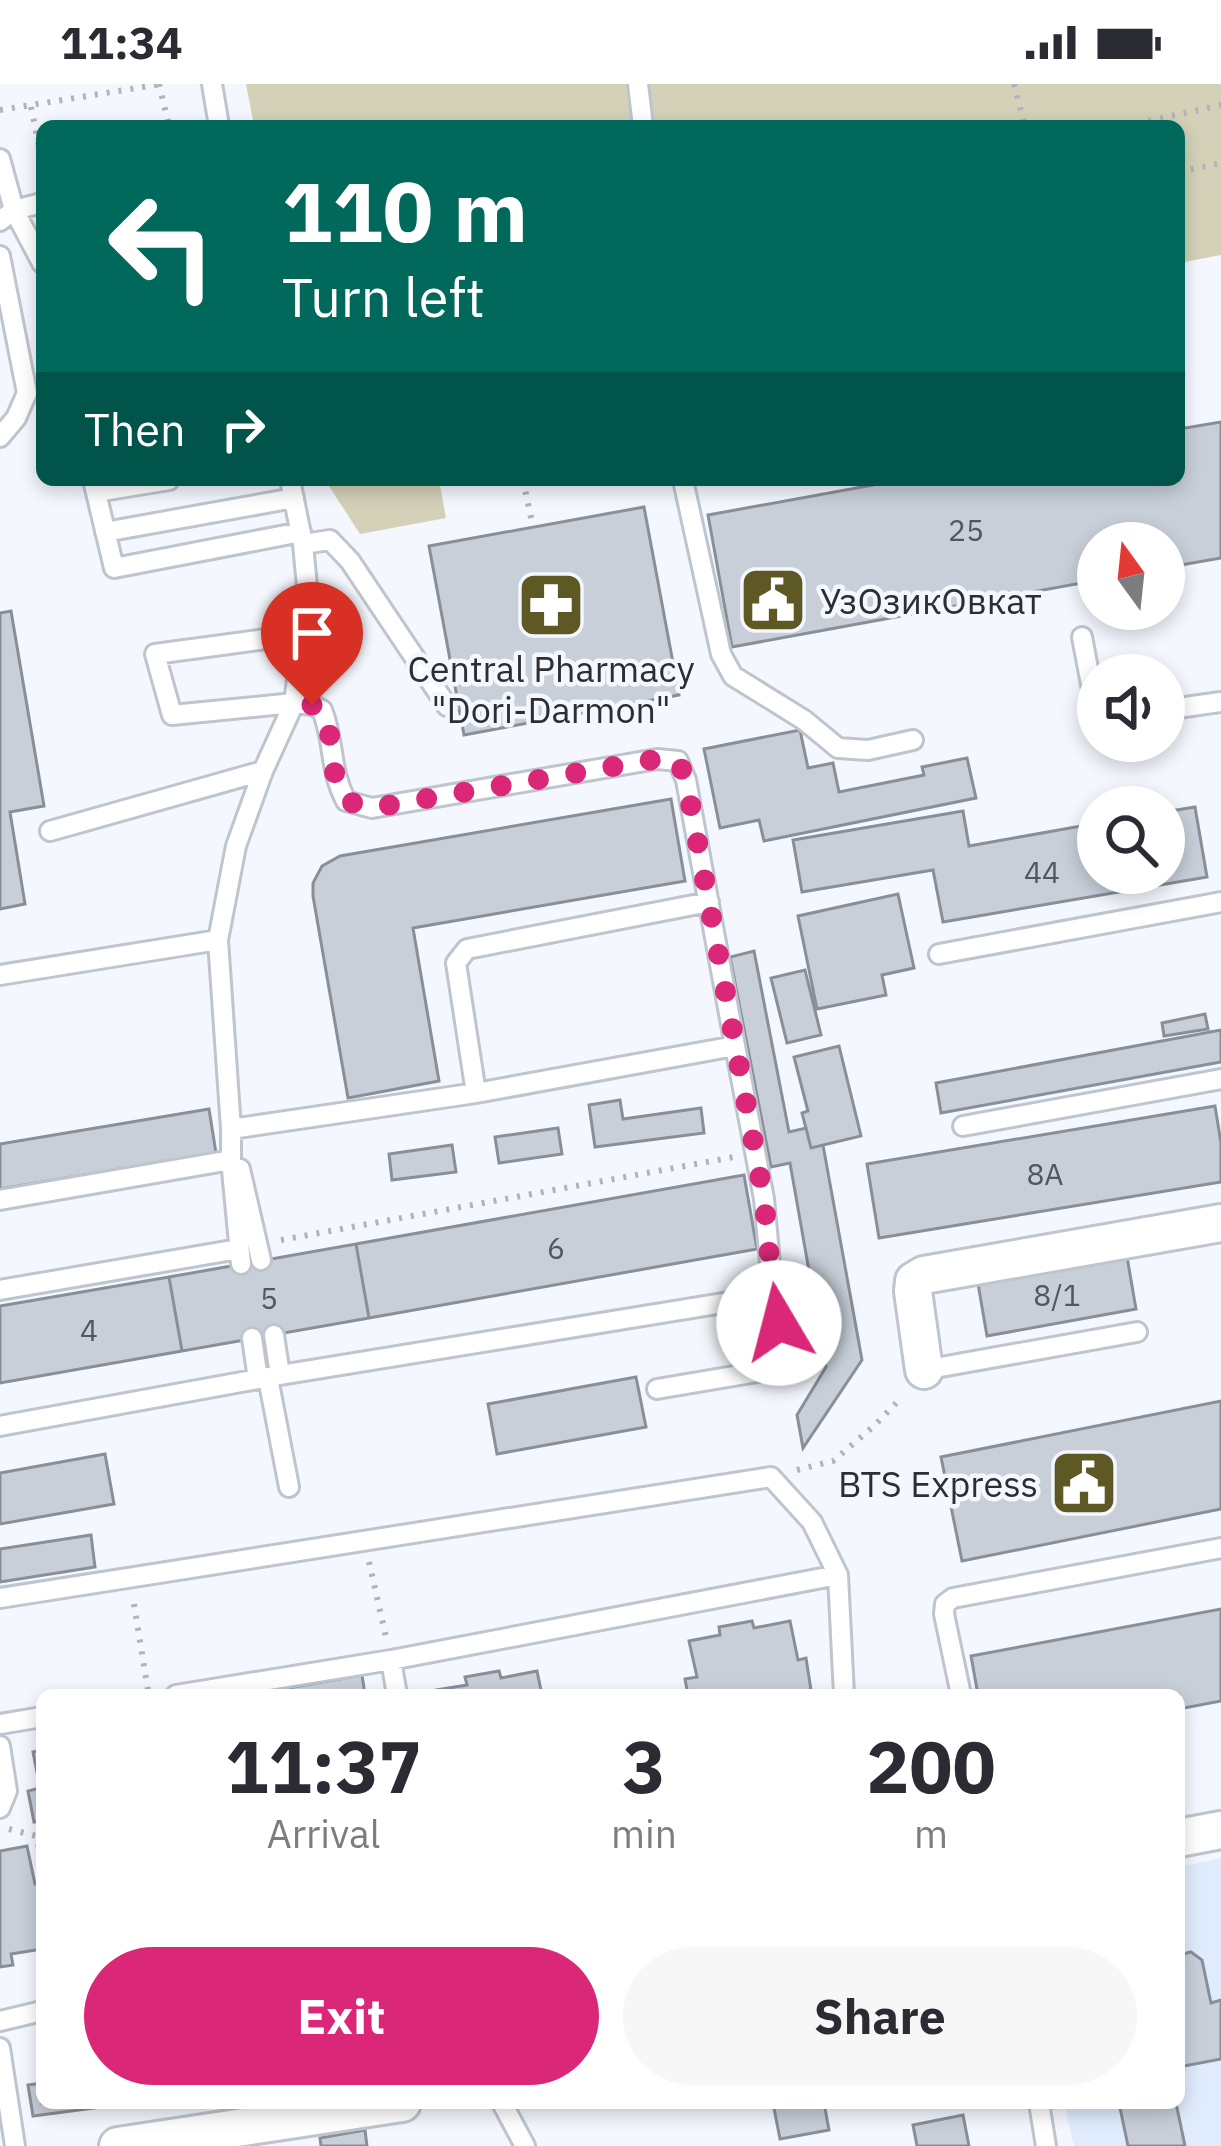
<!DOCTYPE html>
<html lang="en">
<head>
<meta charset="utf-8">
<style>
	:root { --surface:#fff; --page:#f7f7f7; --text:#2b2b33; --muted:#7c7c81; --accent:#db2777 }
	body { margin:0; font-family:"IBM Plex Sans",sans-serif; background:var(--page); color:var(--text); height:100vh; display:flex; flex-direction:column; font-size:45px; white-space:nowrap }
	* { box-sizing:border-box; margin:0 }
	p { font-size:39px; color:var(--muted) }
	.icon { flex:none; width:66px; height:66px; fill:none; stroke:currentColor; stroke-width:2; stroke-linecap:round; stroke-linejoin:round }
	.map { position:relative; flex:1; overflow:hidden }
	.sheet { position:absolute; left:36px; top:1605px; width:1149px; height:420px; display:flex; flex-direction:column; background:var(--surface); border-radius:18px; box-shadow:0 6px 18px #0003 }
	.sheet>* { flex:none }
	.guide { position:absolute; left:36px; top:36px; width:1149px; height:366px; border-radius:18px; box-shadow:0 6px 18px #0003; background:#00695c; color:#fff; overflow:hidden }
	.needle { width:78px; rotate:345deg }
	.tools { position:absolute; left:1077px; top:438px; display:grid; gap:24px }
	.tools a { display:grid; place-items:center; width:108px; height:108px; border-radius:50%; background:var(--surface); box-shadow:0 6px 18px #0003; font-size:60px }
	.pin { position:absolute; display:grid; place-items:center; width:102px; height:102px; color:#fff; margin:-123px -51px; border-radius:50% 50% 50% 0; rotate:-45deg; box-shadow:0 0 12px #0007 }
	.pin .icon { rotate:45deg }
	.me { position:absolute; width:132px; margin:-66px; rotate:352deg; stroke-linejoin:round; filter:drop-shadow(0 0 9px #0008) }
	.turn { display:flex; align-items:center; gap:42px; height:252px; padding:0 48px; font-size:54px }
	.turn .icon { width:156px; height:156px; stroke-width:2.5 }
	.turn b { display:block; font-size:84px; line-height:102px }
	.then { display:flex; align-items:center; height:114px; padding:0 48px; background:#0003; gap:24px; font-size:45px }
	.eta { display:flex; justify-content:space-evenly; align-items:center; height:204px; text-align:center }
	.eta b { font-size:72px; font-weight:700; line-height:84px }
	.cta { display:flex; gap:24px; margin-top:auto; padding:24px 48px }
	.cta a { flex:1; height:138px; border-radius:72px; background:var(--accent); color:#fff; font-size:48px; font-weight:700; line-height:138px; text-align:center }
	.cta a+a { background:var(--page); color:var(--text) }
	.status { display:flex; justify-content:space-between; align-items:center; height:84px; padding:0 60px; background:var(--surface); direction:ltr }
	.status svg { height:33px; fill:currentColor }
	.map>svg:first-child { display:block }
	.built { fill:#e0ecfd }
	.green { fill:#d4d1b8 }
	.building { fill:#c8cfd9; stroke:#898f99; stroke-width:3 }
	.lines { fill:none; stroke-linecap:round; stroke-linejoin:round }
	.lane-casing { stroke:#bec5cf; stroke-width:24 }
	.street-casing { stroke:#bec5cf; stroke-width:42 }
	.path { stroke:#b0b3b9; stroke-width:6; stroke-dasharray:3 9; stroke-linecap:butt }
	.lane { stroke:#fff; stroke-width:18 }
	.street { stroke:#fff; stroke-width:36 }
	.route { stroke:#db2777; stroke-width:21; stroke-dasharray:0 37.8 }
	.labels { text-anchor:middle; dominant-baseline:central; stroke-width:9; stroke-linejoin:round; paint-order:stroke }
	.number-label { font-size:30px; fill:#53565c }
	.poi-label { font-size:36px; fill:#2c2e32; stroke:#f4f8fe; text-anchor:start }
</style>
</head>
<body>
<div class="status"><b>11:34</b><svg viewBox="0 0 49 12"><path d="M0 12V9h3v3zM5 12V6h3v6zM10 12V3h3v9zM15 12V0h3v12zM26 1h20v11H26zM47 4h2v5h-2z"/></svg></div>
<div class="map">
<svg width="1221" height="2062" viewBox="0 0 1221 2062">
	<rect width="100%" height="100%" fill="#f4f8fe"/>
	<path class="built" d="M1221 1774V2062H1074L1064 2019H1179V1783Z"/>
	<path class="green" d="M246 0H1221V171L1179 179V42H254Z
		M325 396H439L446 434 360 450Z"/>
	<path class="building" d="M1221 338V474L1164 484V459H1098V496L732 563 708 431 900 396H1179V345Z
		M644 423 679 611 464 651 429 462Z
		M11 527 44 722 10 728 25 820 0 825V529Z
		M800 646 808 684 833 679 839 708 924 691 922 683 967 674 976 714 764 757 759 736 720 744 704 665Z
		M671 715 685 797 413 844 439 997 348 1014 313 812V799L322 782 340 772Z
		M1195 723 1207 793 943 838 933 786 802 808 793 756 963 727 969 762 1098 739V789H1164V728Z
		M898 810 914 884 882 891 886 911 817 925 798 832Z
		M754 867 789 1048 806 1044 811 1064 823 1061 862 1276 803 1364 797 1331 826 1283 790 1079 771 1083 730 873Z
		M805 886 821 951 787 959 771 894Z
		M1205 930 1208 945 1164 952 1162 939Z
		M1221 946V978L941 1029 936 999Z
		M839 962 861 1052 811 1064 802 1029 808 1027 794 973Z
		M620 1016 623 1035 701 1024 704 1049 595 1063 589 1021Z
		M1215 1022 1221 1059V1098L879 1154 867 1080Z
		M209 1025 216 1069 0 1105V1060Z
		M558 1044 562 1070 499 1079 495 1053Z
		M452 1061 456 1088 392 1096 389 1070Z
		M744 1091 757 1165 369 1234 356 1160Z
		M356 1160 369 1234 182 1267 169 1193Z
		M1126 1167 1136 1225 987 1252 977 1194Z
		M169 1193 182 1267 0 1299V1222Z
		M636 1293 646 1343 497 1370 488 1320Z
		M1221 1317V1425L962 1477 941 1373Z
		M105 1370 114 1420 0 1440V1389Z
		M91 1451 95 1483 0 1498V1465Z
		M1221 1525V1617L1179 1625V1611H978L971 1572Z
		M752 1537 754 1544 790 1537 798 1576 806 1574 811 1606 804 1607 805 1611H688L685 1595 697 1593 689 1557 720 1551 719 1543Z
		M499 1587 501 1594 537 1587 542 1611H437L436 1606 467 1601 465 1593Z
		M362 1591 365 1611H248Z
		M42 1666V1737L34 1738 28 1707 40 1704 33 1668Z
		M27 1762 35 1800 42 1799V1865L11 1870 13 1881 0 1883V1767Z
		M1191 1868 1202 1876 1211 1919 1221 1916V1975L1179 1983V1871Z
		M42 1999V2019H102V2023L33 2032 28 2001Z
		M773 2019H824L829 2046 780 2055Z
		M1119 2019H1176L1185 2062H1128Z
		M963 2031 969 2062H917L913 2041Z
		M365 2046 367 2062H321L320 2054Z"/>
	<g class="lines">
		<g class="lane-casing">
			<path id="lane" d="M212 0 219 42
				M638 0 643 42
				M0 75 14 126 42 179
				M0 137 14 126 42 119
				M0 172 27 309 16 334 0 353
				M93 396 114 484 301 448
				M683 396 721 570 733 592 804 636 838 664 868 666 913 656
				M96 408 169 396
				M105 448 294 414
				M303 460 330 456 350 477 447 622
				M303 550 155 570 172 631 294 619 312 621 322 626C335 658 329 685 346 717L372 724 657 675 678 677 686 696 735 962
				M1082 553 1098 637
				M1164 626 1221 618
				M50 747 263 687
				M709 818 467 865 456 879 476 1009 735 962 764 1115 773 1211
				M939 870 1221 818
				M0 891 218 856
				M963 1042 1221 995
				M231 1045 476 1009
				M240 1085 261 1176
				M0 1116 231 1076
				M241 1180 231 1076V1045L218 856 236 762 263 687 294 619 308 513 303 460 290 396
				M0 1206 238 1165
				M274 1251 280 1291
				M252 1254 258 1295
				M924 1286 1137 1248
				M268 1294 289 1403
				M0 1342 280 1291 773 1211 785 1267 786 1276 781 1284 657 1305
				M0 1514 771 1393 812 1438 838 1491 844 1611
				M391 1576 397 1611
				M176 1611 391 1576 838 1491
				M961 1611 944 1530 945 1520 953 1514 1221 1464
				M0 1640 42 1633
				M0 1662 7 1707 0 1724
				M0 1937 42 1927
				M0 1964 15 2062
				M502 2019 525 2062
				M1039 2019 1046 2062"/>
		</g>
		<g class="street-casing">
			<path id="street" d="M924 1286 913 1207 914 1197 924 1191 1221 1139
				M1179 1754 1221 1746
				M118 2062 402 2019"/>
		</g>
		<path class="path" d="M159 0 169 42
			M1014 0 1025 42
			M31 23 42 77
			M0 26 162 0
			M1125 42 1221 21
			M1179 88 1221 79
			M523 396 533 443
			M281 1156 734 1073
			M797 1386 833 1377 874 1342 902 1313
			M369 1478 386 1553
			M134 1520 148 1607
			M9 1745 36 1752 42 1777"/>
		<use href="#lane" class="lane"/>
		<use href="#street" class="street"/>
	</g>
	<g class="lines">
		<path class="route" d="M312 621 322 626 328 639 336 699 346 717 372 724 657 675 678 676 686 696 764 1115 773 1211 779 1239"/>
	</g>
	<defs>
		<g id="civic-square" transform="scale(3.45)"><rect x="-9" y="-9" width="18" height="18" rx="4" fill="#5e5824" stroke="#f4f8fe"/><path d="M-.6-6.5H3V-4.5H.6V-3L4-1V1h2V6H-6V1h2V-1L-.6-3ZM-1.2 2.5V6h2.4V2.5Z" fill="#fff"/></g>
		<g id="pharmacy-square" transform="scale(3.45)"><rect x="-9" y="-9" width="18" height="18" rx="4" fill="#5e5824" stroke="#f4f8fe"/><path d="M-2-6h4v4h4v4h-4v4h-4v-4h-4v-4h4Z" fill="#fff"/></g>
	</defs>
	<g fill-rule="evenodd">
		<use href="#civic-square" x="773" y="516"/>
		<use href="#pharmacy-square" x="551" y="521"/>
		<use href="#civic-square" x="1084" y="1399"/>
	</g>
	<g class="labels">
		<g class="number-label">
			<text x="966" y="445">25</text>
			<text x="1042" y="787">44</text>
			<text x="1045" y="1089">8А</text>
			<text x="556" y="1163">6</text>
			<text x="1057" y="1210">8/1</text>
			<text x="269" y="1213">5</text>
			<text x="89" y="1245">4</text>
		</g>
		<g class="poi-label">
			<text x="820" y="516">УзОзикОвкат</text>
			<text x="551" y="584" text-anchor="middle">Central Pharmacy<tspan x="551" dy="41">"Dori-Darmon"</tspan></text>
			<text x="1038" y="1399" text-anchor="end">BTS Express</text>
		</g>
	</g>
</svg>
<div class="tools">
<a><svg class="needle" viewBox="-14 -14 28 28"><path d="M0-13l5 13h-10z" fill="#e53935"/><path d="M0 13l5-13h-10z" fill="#7c7c81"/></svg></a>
<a><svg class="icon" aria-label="sound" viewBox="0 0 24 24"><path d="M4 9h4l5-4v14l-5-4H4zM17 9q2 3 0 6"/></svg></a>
<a><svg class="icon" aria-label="search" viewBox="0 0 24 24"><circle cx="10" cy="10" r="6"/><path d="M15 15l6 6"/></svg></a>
</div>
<div class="pin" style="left:312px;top:621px;background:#d93025"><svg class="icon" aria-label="arrive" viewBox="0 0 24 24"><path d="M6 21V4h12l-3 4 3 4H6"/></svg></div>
<svg class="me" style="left:779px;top:1239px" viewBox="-20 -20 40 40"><circle r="19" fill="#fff"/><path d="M0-13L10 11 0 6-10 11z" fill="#db2777"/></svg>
<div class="guide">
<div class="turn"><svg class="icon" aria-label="left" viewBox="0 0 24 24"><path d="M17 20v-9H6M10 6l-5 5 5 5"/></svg><div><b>110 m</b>Turn left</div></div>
<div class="then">Then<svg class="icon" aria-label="right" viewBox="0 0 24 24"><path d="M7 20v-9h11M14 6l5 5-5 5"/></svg></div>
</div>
<section class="sheet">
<div class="eta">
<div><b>11:37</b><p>Arrival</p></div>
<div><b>3</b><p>min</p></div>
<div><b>200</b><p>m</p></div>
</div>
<div class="cta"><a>Exit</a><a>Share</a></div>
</section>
</div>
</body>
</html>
